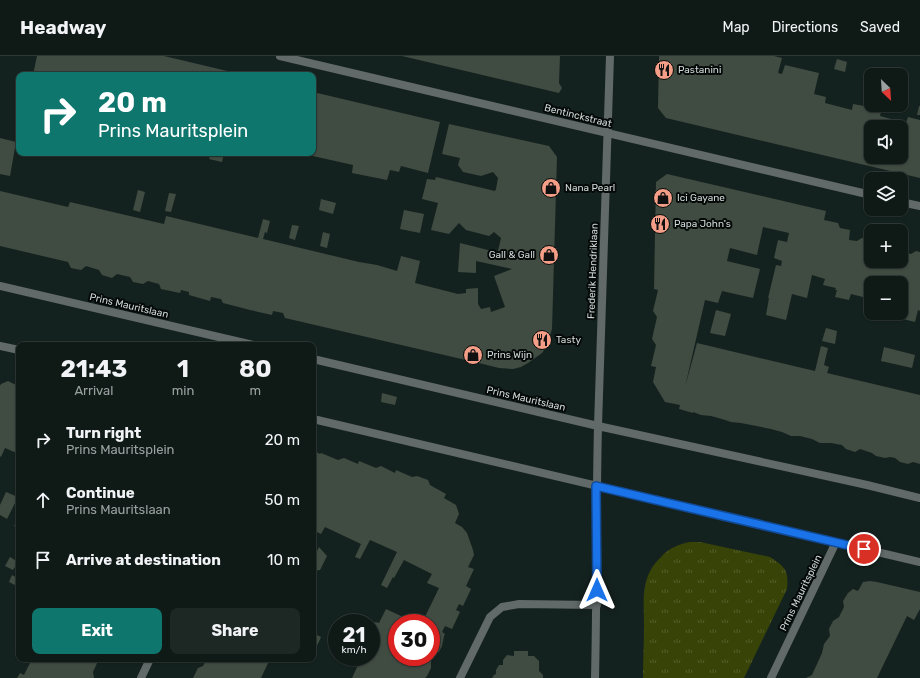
<!DOCTYPE html>
<html lang="en">
<head>
<meta charset="utf-8">
<style>
	:root { --surface:#0f1a17; --page:#1d2724; --text:#f1f3f6; --muted:#9ba1a1; --line:#2f3836; --accent:#0f766e }
	body { margin:0; font-family:Rubik,sans-serif; background:var(--page); color:var(--text); height:100vh; display:flex; flex-direction:column; font-size:15px; white-space:nowrap }
	* { box-sizing:border-box; margin:0 }
	p { font-size:13px; color:var(--muted) }
	.icon { flex:none; width:22px; height:22px; fill:none; stroke:currentColor; stroke-width:2; stroke-linecap:round; stroke-linejoin:round }
	.map { position:relative; flex:1; overflow:hidden }
	.sheet { position:absolute; left:16px; top:286px; width:300px; height:320px; display:flex; flex-direction:column; background:var(--surface); border-radius:8px; box-shadow:0 1px 3px #0004,0 0 0 1px var(--line) }
	.sheet>* { flex:none }
	.top-card { position:absolute; left:16px; top:16px; width:300px; height:84px; border-radius:8px; box-shadow:0 1px 3px #0004,0 0 0 1px var(--line); background:#0f766e; color:#fff; overflow:hidden }
	.needle { width:26px; rotate:155deg }
	.buttons { position:absolute; left:864px; top:12px; display:grid; gap:8px }
	.buttons a { display:grid; place-items:center; width:44px; height:44px; border-radius:8px; background:var(--surface); box-shadow:0 1px 3px #0004,0 0 0 1px var(--line); font-size:20px }
	.speed { position:absolute; left:328px; top:558px; display:flex; gap:8px; font-size:20px; font-weight:700; text-align:center }
	.speed>* { display:grid; place-content:center; width:52px; height:52px; border-radius:50%; background:var(--surface); box-shadow:0 1px 3px #0004,0 0 0 1px var(--line); line-height:1 }
	.speed small { font-size:10px; font-weight:400 }
	.speed .limit { border:6px solid #d22; background:#fff; color:#111 }
	.pin { position:absolute; display:grid; place-items:center; width:34px; height:34px; color:#fff; margin:-17px; border:2px solid #fff; border-radius:50%; box-shadow:0 1px 4px #0007 }
	.me { position:absolute; width:44px; margin:-22px; rotate:0deg; stroke-linejoin:round; filter:drop-shadow(0 0 3px #0008) }
	.turn { display:flex; align-items:center; gap:14px; height:84px; padding:0 16px; font-size:18px }
	.turn .icon { width:52px; height:52px; stroke-width:2.5 }
	.turn b { display:block; font-size:28px; line-height:34px }
	.eta { display:flex; justify-content:space-evenly; align-items:center; height:68px; text-align:center }
	.eta b { font-size:24px; font-weight:700; line-height:28px }
	.primary-button { display:flex; gap:8px; margin-top:auto; padding:8px 16px }
	.primary-button a { flex:1; height:46px; border-radius:8px; background:var(--accent); color:#fff; font-size:16px; font-weight:700; line-height:46px; text-align:center }
	.primary-button a+a { background:var(--page); color:var(--text) }
	ul { padding:0; list-style:none }
	li { display:flex; align-items:center; gap:12px; height:60px; padding:0 16px }
	li div { flex:1 }
	li b { display:block; font-size:15px }
	li em { font-style:normal }
	header { display:flex; align-items:center; gap:24px; box-sizing:border-box; height:56px; padding:0 20px; background:var(--surface); border-bottom:1px solid var(--line) }
	header strong { font-size:19px }
	nav { display:flex; gap:22px; margin-inline-start:auto; font-size:14px }
	.map>svg:first-child { display:block }
	.grass { fill:url(#grass-tufts) }
	.building { fill:#404b42; fill-rule:evenodd }
	.lines { fill:none; stroke-linecap:round; stroke-linejoin:round }
	.street { stroke:#616969; stroke-width:8 }
	.route-casing { stroke:#114b97; stroke-width:10 }
	.route { stroke:#1a73e8; stroke-width:7 }
	.labels { text-anchor:middle; dominant-baseline:central; stroke-width:4; stroke-linejoin:round; paint-order:stroke }
	.poi-label { font-size:10px; fill:#d0d9d7; stroke:#050a09; text-anchor:start }
	.street-label { font-size:10px; fill:#d0d9d7; stroke:#050a09 }
</style>
</head>
<body>
<header>
<strong>Headway</strong>
<nav><a>Map</a><a>Directions</a><a>Saved</a></nav>
</header>
<div class="map">
<svg width="920" height="622" viewBox="0 0 920 622">
	<defs>
		<pattern id="grass-tufts" width="24" height="20" patternUnits="userSpaceOnUse"><rect width="24" height="20" fill="#374307"/><path d="M3 7l-1-3M5 7V3M7 7l1-3M15 17l-1-3M17 17v-4M19 17l1-3" fill="none" stroke="#535e2a"/></pattern>
	</defs>
	<rect width="100%" height="100%" fill="#14221f"/>
	<path class="grass" d="M690 486H700L770 501C785 511 789 514 787 533L744 622H643C643 605 644 587 644 570 644 543 640 521 661 501 669 492 679 488 690 486Z"/>
	<path class="building" d="M37 0H164L240 18 33 19Z
		M402 0H560L559 27 562 32 559 37Z
		M659 0H774L782 2 778 17 782 18 785 9 819 17 814 38 826 41 825 47 852 54 853 48 864 50 865 45H863L866 33 871 34 868 52 881 55 880 60 906 67 908 61 920 64V122L666 62 658 52ZM871 71H901V101H871Z
		M837 3 847 6 845 16 834 13Z
		M313 36 440 66 428 117 401 110 399 116 390 114 387 124 352 117 353 109 304 98 313 97Z
		M919 50H920V59H917Z
		M449 68 549 90 557 101 552 273 547 290 542 297 528 307 521 311 513 313 499 312 483 308 285 262 283 257 273 255 272 259 250 254 223 247 221 243 211 241 210 245 189 239V236L181 234 180 237 161 233 159 228 148 225 143 228 133 226 130 221 117 218 112 222 102 219 99 214 86 210 81 214 71 212 68 206 0 190V135L68 151 70 146 164 168 166 160 258 182 263 163 270 165 267 177 265 176 263 183 359 206 377 209 397 215 401 200 420 205 415 227 458 238 466 237V233L478 232V248L481 253 490 251 491 256 505 251 494 220 512 213 476 205V217L458 216 460 187 496 196V195H498L501 182 494 176 489 180 466 174 459 167 449 178 431 174 438 147 422 143 427 123 435 124 436 121 495 135 496 133 498 122 493 116 481 120 463 116 458 109 460 102 442 98Z
		M0 82 16 86 10 120 0 118Z
		M211 97H224L222 106 209 103Z
		M667 118 826 155 824 164 838 167 840 172 850 174 849 184 857 185 862 182 871 184V205H901V196L911 198 916 195 920 196V255L918 254 915 266 887 259 888 257H901V227H871V243L851 238 849 244 835 241 837 234H835L836 232 823 229 825 223 812 219 807 242 792 238 786 264 766 259 769 242H768L776 209 781 210 782 205 774 202 778 184 787 186 789 177 763 171 757 199 730 192 727 205 760 213 753 242 722 235 718 247 705 244 685 331 697 287 815 315 821 290 828 292 824 309 829 311 827 317 920 339V408L913 406 908 408 900 406 895 402 890 401 885 402 876 400 872 397 860 393 855 396 846 393 842 389 831 387H820L812 383 800 380H791L782 376 771 373 741 367 731 366 722 363 711 360 701 359 693 356V357L679 353 680 349 665 346 653 326 656 311 651 310 656 289 652 283 657 261 653 255 658 234 654 233 656 126Z
		M138 134 145 136 140 156 133 154Z
		M169 137 176 138 171 156 165 155Z
		M321 143 336 147 333 158 319 154Z
		M404 154 424 158 420 177 400 173Z
		M292 169 299 170 295 184 289 182Z
		M323 176 330 178 327 192 320 190Z
		M716 254 731 258 725 280 710 277Z
		M826 272 837 275 835 288 822 285Z
		M884 291 915 299 912 312 881 305Z
		M8 325 18 330 19 333V398L5 392 1 401 0 400V330L1 328Z
		M382 337 397 341 395 349 381 346Z
		M313 394 320 398 321 397 338 404 344 402 358 408 359 405 376 412 381 410 395 417 396 414 412 421 417 420 428 424 430 429 446 438 444 442 456 449 459 458 455 467 462 471 467 477 473 494 474 499 468 511 474 513 466 530 471 533 463 550 459 548 456 554 460 556 452 573 445 570 442 576 445 578 444 580 442 590 439 596 433 599 431 606V612L427 620 425 622H352L359 607 346 601H371V571L372 572 375 566 379 567 386 553 416 567H397V601H431V567H422L439 532 427 527 432 518 404 504 394 522 393 521 387 532 381 529 397 496 370 484 360 503 355 501 361 488 325 471 321 478 313 474Z
		M6 436 18 441 7 463 0 459V449Z
		M17 464 19 465V473L14 470Z
		M319 491 327 500 320 514 313 515V503Z
		M10 501 18 506 13 514 5 510Z
		M12 519 19 523V531L9 526Z
		M870 525 877 526 920 536V553L914 564 907 560 877 622H806L812 619 822 597 824 588 830 580 829 573 833 565 839 561 844 551 843 545 848 537 853 533 858 535 863 526Z
		M313 577 321 581 316 592 313 590Z
		M514 595H528V600H534L539 605V615L543 619V622H492L494 619 496 618V614L499 609H503V604L507 599 514 600Z
		M32 603H99L93 616 94 622H17L20 617 24 619Z
		M207 603H270L261 622H193L198 612 203 610Z"/>
	<g class="lines">
		<path class="street" d="M280 0 871 139
			M901 146 920 150
			M0 230 253 289
			M0 290 19 294
			M313 303 598 370 867 429 920 442
			M313 363 920 506
			M141 622 150 603
			M460 622 490 561 502 551 519 548 597 549
			M595 622C597 538 596 454 598 370L610 0
			M771 622 836 486"/>
	</g>
	<g class="lines">
		<g class="route-casing">
			<path id="route" d="M597 534 596 430 864 493"/>
		</g>
		<use href="#route" class="route"/>
	</g>
	<defs>
		<g id="restaurant-disc" transform="scale(1)"><circle r="9.5" fill="#f49e87" stroke="#050a09"/><path d="M-5-6h1v4h1v-4h1v4h1v-4h1v5L-1.5 .5V6h-2V.5L-5-1ZM5-6V6H3V1.5H1.5Q1.5-4 5-6Z" fill="#111"/></g>
		<g id="shop-disc" transform="scale(1)"><circle r="9.5" fill="#f49e87" stroke="#050a09"/><path d="M-5-2.5h2.3a2.7 3.5 0 0 1 5.4 0H5L5.5 6h-11ZM-1.5-2.5h3a1.5 2.3 0 0 0-3 0Z" fill="#111"/></g>
	</defs>
	<g fill-rule="evenodd">
		<use href="#restaurant-disc" x="664" y="14"/>
		<use href="#shop-disc" x="551" y="132"/>
		<use href="#shop-disc" x="663" y="142"/>
		<use href="#restaurant-disc" x="660" y="168"/>
		<use href="#shop-disc" x="549" y="199"/>
		<use href="#restaurant-disc" x="542" y="284"/>
		<use href="#shop-disc" x="473" y="299"/>
	</g>
	<g class="labels">
		<g class="poi-label">
			<text x="678" y="14">Pastanini</text>
			<text x="565" y="132">Nana Pearl</text>
			<text x="677" y="142">Ici Gayane</text>
			<text x="674" y="168">Papa John's</text>
			<text x="535" y="199" text-anchor="end">Gall &amp; Gall</text>
			<text x="556" y="284">Tasty</text>
			<text x="487" y="299">Prins Wijn</text>
		</g>
		<g class="street-label">
			<text transform="translate(578 60) rotate(14)">Bentinckstraat</text>
			<text transform="translate(593 215) rotate(-88)">Frederik Hendriklaan</text>
			<text transform="translate(129 250) rotate(13)">Prins Mauritslaan</text>
			<text transform="translate(526 343) rotate(13)">Prins Mauritslaan</text>
			<text transform="translate(801 537) rotate(-64)">Prins Mauritsplein</text>
		</g>
	</g>
</svg>
<div class="buttons">
<a><svg class="needle" viewBox="-14 -14 28 28"><path d="M0-13l5 13h-10z" fill="#e53935"/><path d="M0 13l5-13h-10z" fill="#9ba1a1"/></svg></a>
<a><svg class="icon" aria-label="sound" viewBox="0 0 24 24"><path d="M4 9h4l5-4v14l-5-4H4zM17 9q2 3 0 6"/></svg></a>
<a><svg class="icon" aria-label="layers" viewBox="0 0 24 24"><path d="M12 4l9 5-9 5-9-5zM3 14l9 5 9-5"/></svg></a>
<a>+</a>
<a>−</a>
</div>
<div class="speed"><div>21<small>km/h</small></div><div class="limit">30</div></div>
<div class="pin" style="left:864px;top:493px;background:#d93025"><svg class="icon" aria-label="arrive" viewBox="0 0 24 24"><path d="M6 21V4h12l-3 4 3 4H6"/></svg></div>
<svg class="me" style="left:597px;top:534px" viewBox="-20 -20 40 40"><path d="M0-17L14 15 0 8-14 15z" fill="#1a73e8" stroke="#fff" stroke-width="4"/></svg>
<div class="top-card">
<div class="turn"><svg class="icon" aria-label="right" viewBox="0 0 24 24"><path d="M7 20v-9h11M14 6l5 5-5 5"/></svg><div><b>20 m</b>Prins Mauritsplein</div></div>
</div>
<section class="sheet">
<div class="eta">
<div><b>21:43</b><p>Arrival</p></div>
<div><b>1</b><p>min</p></div>
<div><b>80</b><p>m</p></div>
</div>
<ul>
<li><svg class="icon" aria-label="right" viewBox="0 0 24 24"><path d="M7 20v-9h11M14 6l5 5-5 5"/></svg><div><b>Turn right</b><p>Prins Mauritsplein</p></div><em>20 m</em></li>
<li><svg class="icon" aria-label="ahead" viewBox="0 0 24 24"><path d="M12 20V5M6 11l6-6 6 6"/></svg><div><b>Continue</b><p>Prins Mauritslaan</p></div><em>50 m</em></li>
<li><svg class="icon" aria-label="arrive" viewBox="0 0 24 24"><path d="M6 21V4h12l-3 4 3 4H6"/></svg><div><b>Arrive at destination</b></div><em>10 m</em></li>
</ul>
<div class="primary-button"><a>Exit</a><a>Share</a></div>
</section>
</div>
</body>
</html>
